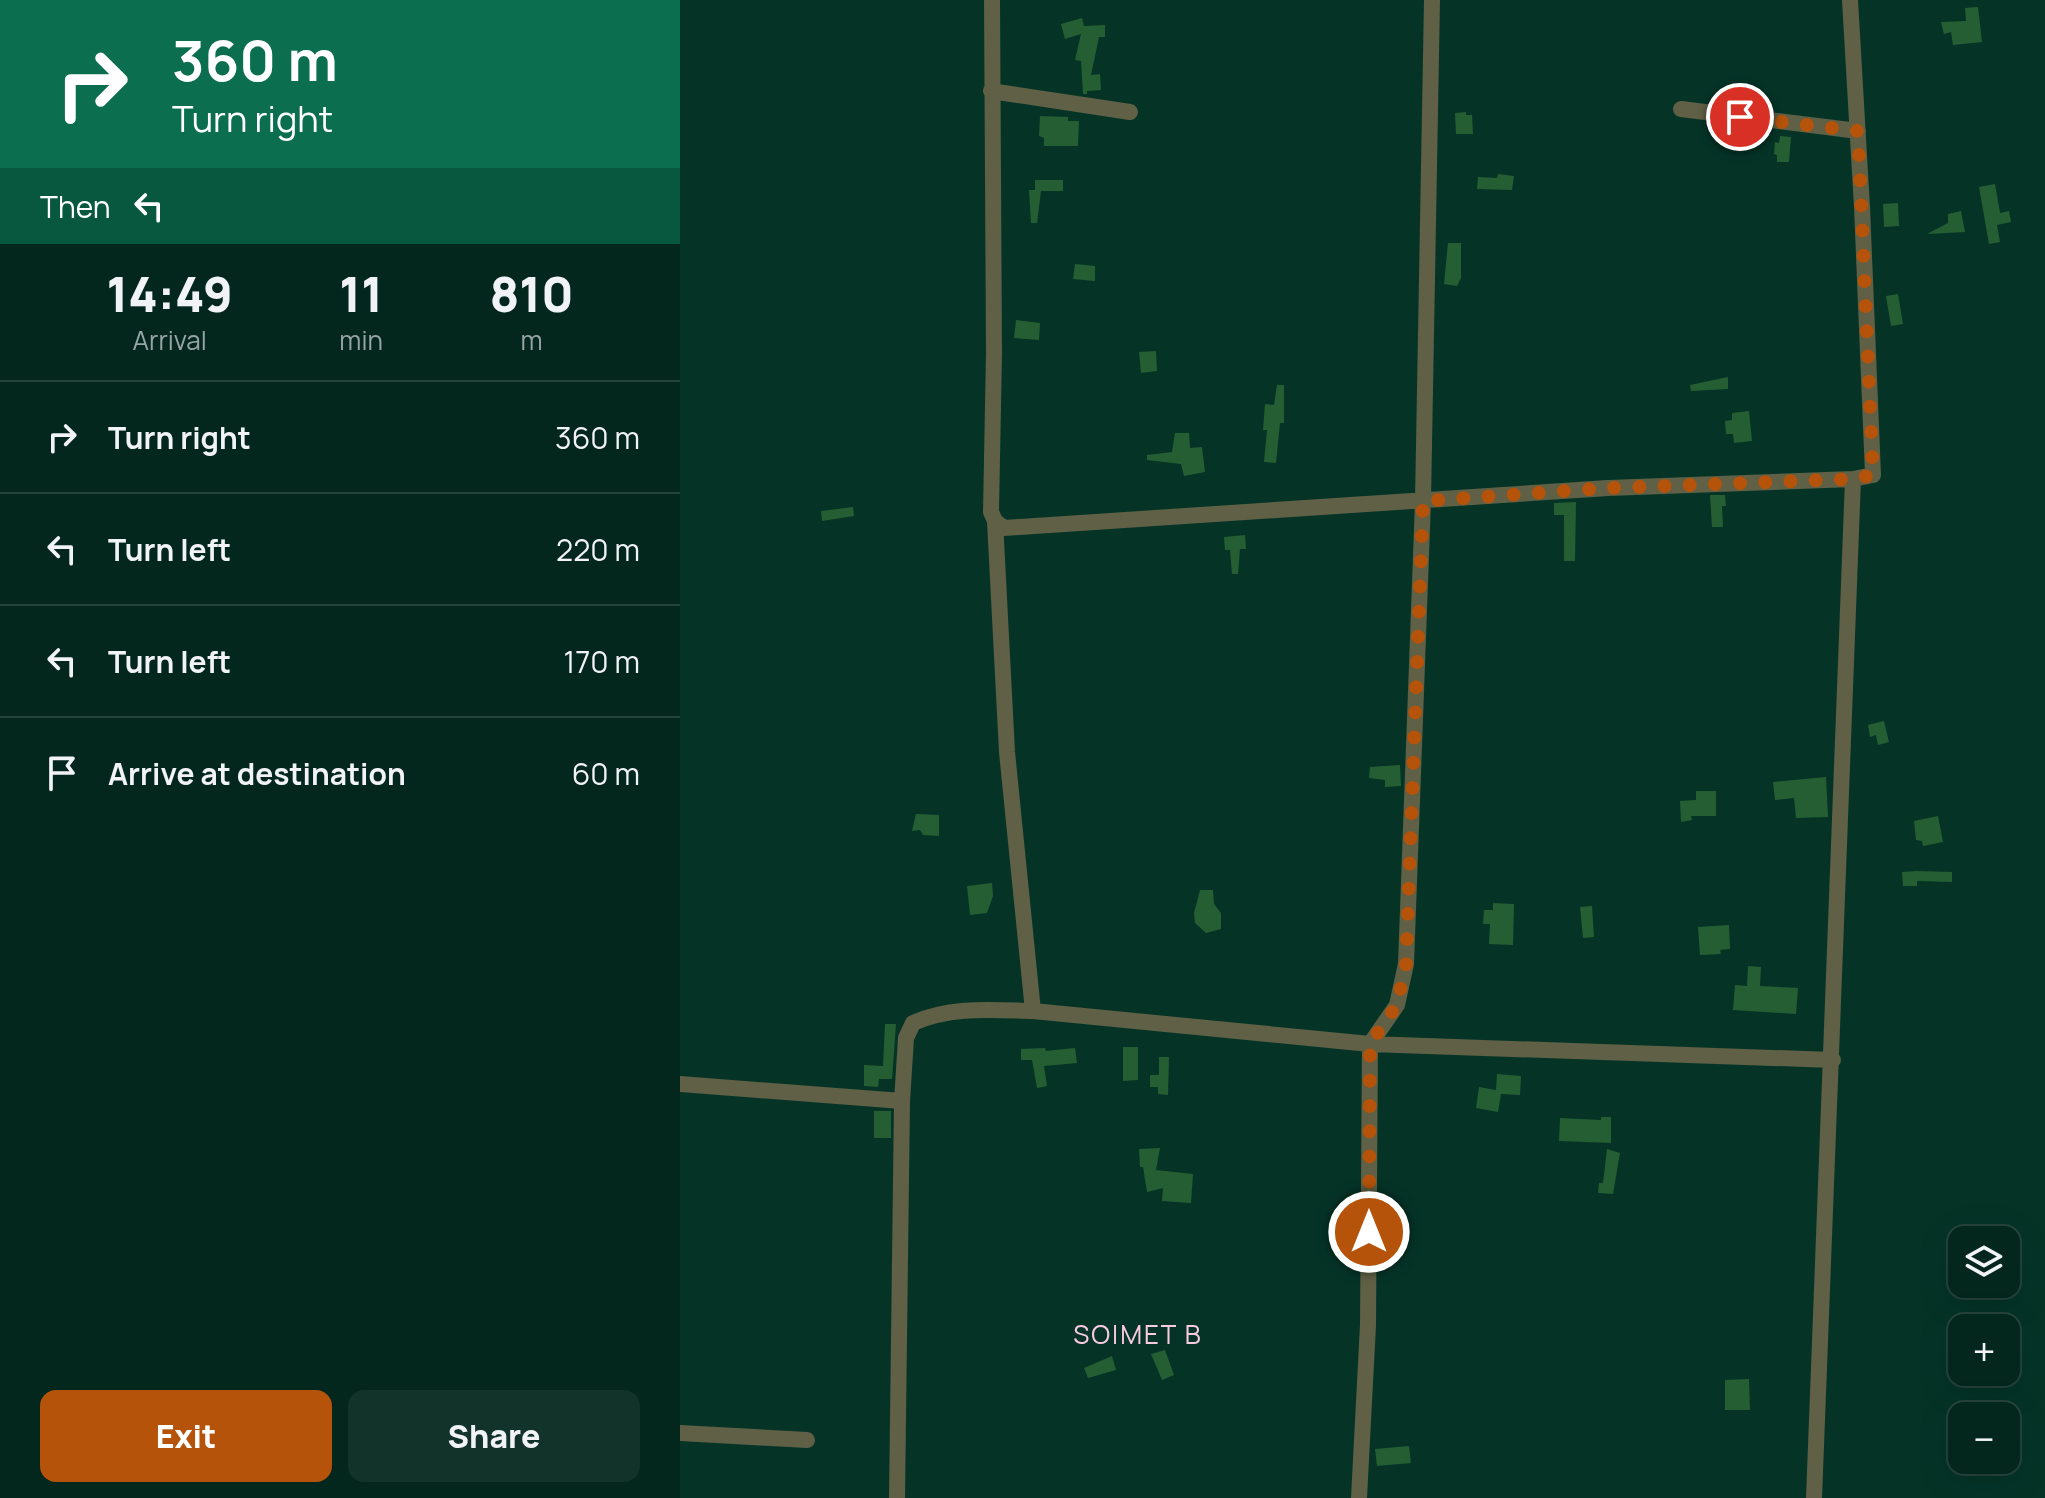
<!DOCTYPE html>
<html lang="en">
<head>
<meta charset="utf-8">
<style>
	:root { --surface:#04271d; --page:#12332a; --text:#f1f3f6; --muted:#97a5a4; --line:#25443b; --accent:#b45309 }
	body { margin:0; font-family:Manrope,sans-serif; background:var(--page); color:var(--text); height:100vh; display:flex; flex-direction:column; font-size:30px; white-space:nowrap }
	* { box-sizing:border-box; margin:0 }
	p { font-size:26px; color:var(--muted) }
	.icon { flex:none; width:44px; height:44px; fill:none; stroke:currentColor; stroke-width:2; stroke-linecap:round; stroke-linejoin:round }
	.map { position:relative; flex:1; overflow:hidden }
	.sheet { display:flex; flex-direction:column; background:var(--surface); width:680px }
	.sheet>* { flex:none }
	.banner { background:#0b6e4f; color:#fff; overflow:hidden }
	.buttons { position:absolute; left:1268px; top:1226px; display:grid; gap:16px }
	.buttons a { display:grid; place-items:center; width:72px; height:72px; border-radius:16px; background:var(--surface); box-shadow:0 8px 32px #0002,0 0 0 2px var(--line); font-size:40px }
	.pin { position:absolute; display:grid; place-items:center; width:68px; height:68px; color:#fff; margin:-34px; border:4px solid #fff; border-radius:50%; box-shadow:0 2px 8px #0007 }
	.me { position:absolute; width:88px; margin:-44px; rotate:0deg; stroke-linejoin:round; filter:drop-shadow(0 0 6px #0008) }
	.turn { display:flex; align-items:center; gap:28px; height:168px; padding:0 40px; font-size:36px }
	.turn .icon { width:104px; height:104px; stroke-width:2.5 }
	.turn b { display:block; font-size:56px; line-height:68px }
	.then { display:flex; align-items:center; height:76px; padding:0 40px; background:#0003; gap:16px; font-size:30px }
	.eta { display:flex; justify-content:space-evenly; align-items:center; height:136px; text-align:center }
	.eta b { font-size:48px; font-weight:800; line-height:56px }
	.action { display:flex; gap:16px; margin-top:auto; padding:16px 40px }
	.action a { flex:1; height:92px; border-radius:16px; background:var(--accent); color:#fff; font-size:32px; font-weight:800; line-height:92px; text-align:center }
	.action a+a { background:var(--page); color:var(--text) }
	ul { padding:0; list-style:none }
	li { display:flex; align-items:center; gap:24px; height:112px; padding:0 40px; border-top:2px solid var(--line) }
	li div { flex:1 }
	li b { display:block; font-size:30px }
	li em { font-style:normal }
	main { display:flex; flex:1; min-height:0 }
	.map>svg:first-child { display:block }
	.building { fill:#255e32 }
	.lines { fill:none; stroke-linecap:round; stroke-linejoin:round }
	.minor { stroke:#5f6045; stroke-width:16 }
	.route { stroke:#b45309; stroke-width:14; stroke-dasharray:0 25.2 }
	.labels { text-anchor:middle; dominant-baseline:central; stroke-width:8; stroke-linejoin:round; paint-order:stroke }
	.quarter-label { font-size:26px; letter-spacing:2px; fill:#facbe1; stroke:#053427 }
</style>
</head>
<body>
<main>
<section class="sheet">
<div class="banner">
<div class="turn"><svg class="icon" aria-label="right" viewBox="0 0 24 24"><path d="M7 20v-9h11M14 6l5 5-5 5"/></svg><div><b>360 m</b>Turn right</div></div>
<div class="then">Then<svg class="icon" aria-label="left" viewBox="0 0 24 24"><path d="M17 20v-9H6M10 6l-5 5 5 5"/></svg></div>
</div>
<div class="eta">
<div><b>14:49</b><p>Arrival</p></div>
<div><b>11</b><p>min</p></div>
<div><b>810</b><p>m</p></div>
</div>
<ul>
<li><svg class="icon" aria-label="right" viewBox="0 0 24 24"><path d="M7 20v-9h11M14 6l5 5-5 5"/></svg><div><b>Turn right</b></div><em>360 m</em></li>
<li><svg class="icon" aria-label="left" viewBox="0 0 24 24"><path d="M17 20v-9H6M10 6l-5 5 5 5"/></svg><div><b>Turn left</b></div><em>220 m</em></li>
<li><svg class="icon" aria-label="left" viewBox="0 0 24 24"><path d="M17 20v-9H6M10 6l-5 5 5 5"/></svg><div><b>Turn left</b></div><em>170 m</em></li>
<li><svg class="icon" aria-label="arrive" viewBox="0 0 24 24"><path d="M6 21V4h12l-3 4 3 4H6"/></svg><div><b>Arrive at destination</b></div><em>60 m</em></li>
</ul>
<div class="action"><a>Exit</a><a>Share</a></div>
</section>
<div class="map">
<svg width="1365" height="1498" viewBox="0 0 1365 1498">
	<rect width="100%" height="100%" fill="#053427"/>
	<path class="building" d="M1298 7 1302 42 1273 45 1271 32 1264 34 1261 22 1286 21 1285 8Z
		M402 18 404 26 425 25V37H419L411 75 420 74 421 90 407 91V94H403L401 61 395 60 401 34 385 39 381 24Z
		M786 112V115H792L793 134H776L775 113Z
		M360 116 388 117V121H399L398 146H364V138L359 136Z
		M1100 136 1111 137 1109 162H1097V155L1094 154 1095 142 1099 143Z
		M818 174 834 176 832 190 797 189 798 177 817 178Z
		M355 180H383V191H361L357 223H351L349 190H355Z
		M1315 184 1320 213 1329 211 1331 222 1317 225 1320 242 1309 244 1299 187Z
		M1218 203 1219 226 1204 227 1203 204Z
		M1281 211 1285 232 1247 234 1268 223V214Z
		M768 243H781V278L777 286 764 284Z
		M395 264 415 266V281L393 279Z
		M1218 294 1223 324 1211 326 1206 296Z
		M336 320 360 323 359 340 334 338Z
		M476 351 477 371 461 373 459 352Z
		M1048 377V389L1011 391 1010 385Z
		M597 385H604V423H600L596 463 584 462 587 430H583L585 404 594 405Z
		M1069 411 1072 441 1054 443 1053 434H1046L1045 421 1052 420V413Z
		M495 433H509L510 448 522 447 525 472 504 476 501 464 467 460V455L492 452Z
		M1030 495H1045L1046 506H1042L1043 527H1032Z
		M896 502 895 561H884V515H874V503Z
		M173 507 174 516 142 521 141 511Z
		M565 535 566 549H560L558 574H552L550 550H545L544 537Z
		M1204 721 1209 742 1198 745 1196 735 1190 737 1188 725Z
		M720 765 721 786 705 787V780L689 778 690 767Z
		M1146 777 1148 817 1116 818 1114 798 1095 800 1093 782Z
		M1016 791H1036V816H1011L1012 820 1001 822 1000 801 1016 800Z
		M236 814 259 815V836L243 835 240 830 232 831Z
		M1258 816 1263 842 1243 846 1242 841 1236 840 1234 821Z
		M1236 871 1272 872V882L1237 881V886H1223L1222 872Z
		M312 883 313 896 307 913 290 915 287 886Z
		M520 890H533L534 904 541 913V929L526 933 515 923 514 913Z
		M813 903 834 904 833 945 809 944 810 924H803L804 910H813Z
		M912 906 914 937 903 938 900 907Z
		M1049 925 1050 949 1040 950 1041 954 1020 955 1018 927Z
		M1068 966 1081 967 1080 986 1118 988 1116 1014 1053 1010 1055 985 1067 986Z
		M205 1024H216L212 1079H199L198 1087 184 1086V1065L203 1066Z
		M443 1047H458V1080L443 1081Z
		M365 1048 366 1051 395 1048 397 1063 364 1066 367 1086 357 1088 352 1060H341V1049Z
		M479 1057H489L488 1095 478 1094V1087H470V1075H479Z
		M817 1074 841 1076 840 1095 821 1094 818 1112 796 1108 799 1087 816 1090Z
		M194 1111H211V1138H194Z
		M921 1117H931V1143L879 1141 880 1118 921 1120Z
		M480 1148 476 1170 513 1174 511 1203 482 1201 483 1188 467 1192 463 1167H460L459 1149Z
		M927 1149 940 1153 933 1194 918 1193 919 1183H923Z
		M485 1350 494 1375 482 1380 471 1354Z
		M432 1356 436 1370 408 1378 404 1368Z
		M1069 1379 1070 1410H1045V1380Z
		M729 1446 731 1463 697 1466 695 1449Z"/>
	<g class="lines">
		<path class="minor" d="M312 0 314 353 311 512 315 521 324 528 928 488 1173 479 1193 475 1182 207 1170 0
			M311 91 450 112
			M1001 109 1178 131
			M315 521 327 752 353 1011 690 1044 1153 1060
			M0 1084 222 1101
			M0 1433 127 1440
			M217 1498 222 1101 226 1038 233 1023C271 1006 312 1010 353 1011
			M679 1498 688 1325 690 1044 717 1005 726 964 743 501 752 0
			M1134 1498 1173 479"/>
	</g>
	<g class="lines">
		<path class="route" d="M689 1232 690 1044 717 1005 726 964 743 501 928 488 1173 479 1193 475 1178 131 1060 117"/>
	</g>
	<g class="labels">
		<g class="quarter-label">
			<text x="458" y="1334">SOIMET B</text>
		</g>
	</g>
</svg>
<div class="buttons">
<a><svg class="icon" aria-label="layers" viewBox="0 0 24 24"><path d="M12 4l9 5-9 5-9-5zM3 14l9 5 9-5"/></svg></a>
<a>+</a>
<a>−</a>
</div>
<div class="pin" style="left:1060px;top:117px;background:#d93025"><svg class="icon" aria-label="arrive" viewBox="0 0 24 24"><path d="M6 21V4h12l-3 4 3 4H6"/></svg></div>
<svg class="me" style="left:689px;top:1232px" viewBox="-20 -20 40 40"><circle r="17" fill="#b45309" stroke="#fff" stroke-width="3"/><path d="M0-11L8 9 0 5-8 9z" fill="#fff"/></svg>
</div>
</main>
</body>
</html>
